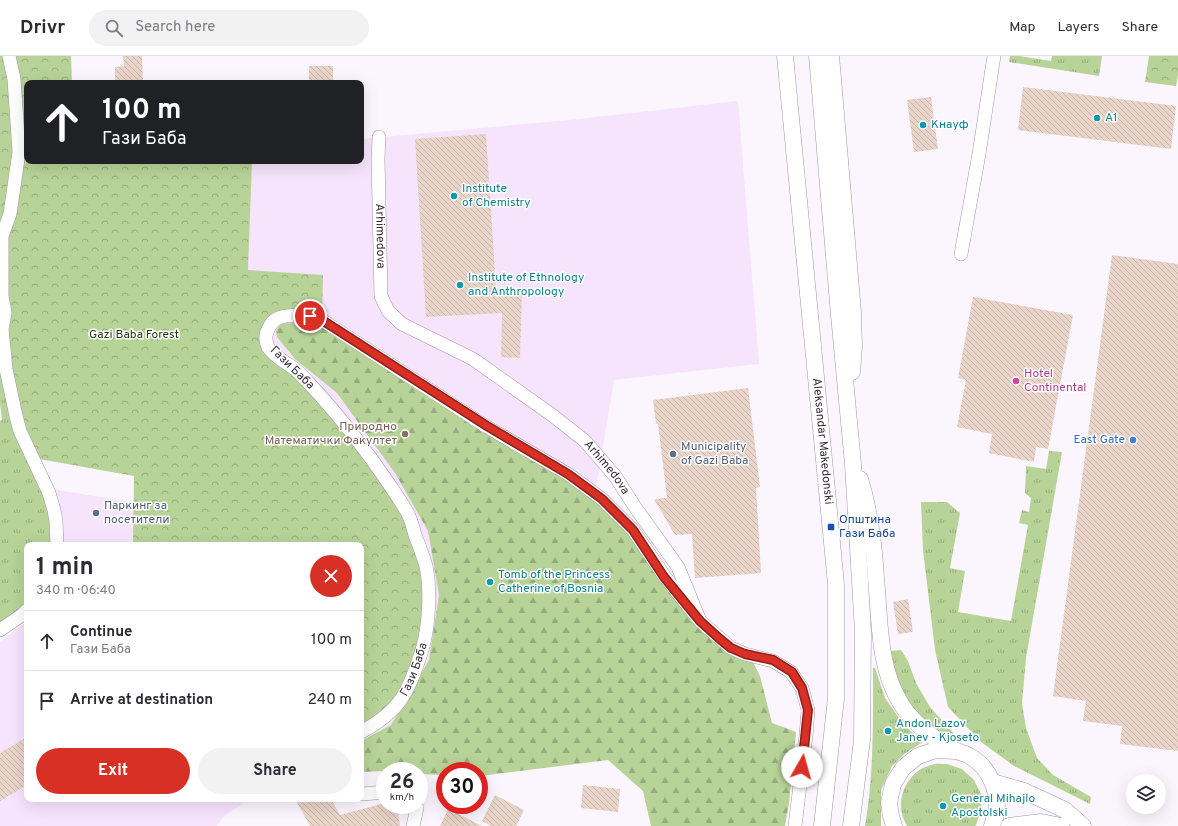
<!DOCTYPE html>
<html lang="en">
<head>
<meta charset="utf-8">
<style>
	:root { --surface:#fff; --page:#f2f2f3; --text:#2b2b33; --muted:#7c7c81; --line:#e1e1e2; --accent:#d93025 }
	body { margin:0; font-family:Overpass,sans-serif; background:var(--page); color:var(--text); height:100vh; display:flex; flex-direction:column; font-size:15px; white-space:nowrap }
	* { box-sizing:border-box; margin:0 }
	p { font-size:13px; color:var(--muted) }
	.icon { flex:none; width:22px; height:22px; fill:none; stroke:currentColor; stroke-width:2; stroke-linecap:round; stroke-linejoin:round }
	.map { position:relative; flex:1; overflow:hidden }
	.details { position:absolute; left:24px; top:486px; width:340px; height:260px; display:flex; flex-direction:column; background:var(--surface); border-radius:8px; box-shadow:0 4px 16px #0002 }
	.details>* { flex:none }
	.guide { position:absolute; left:24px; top:24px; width:340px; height:84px; border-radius:8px; box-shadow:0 4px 16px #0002; background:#202124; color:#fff; overflow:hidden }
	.tools { position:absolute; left:1126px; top:718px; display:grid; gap:8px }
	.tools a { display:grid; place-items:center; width:40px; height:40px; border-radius:50%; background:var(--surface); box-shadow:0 4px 16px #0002; font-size:20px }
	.speed { position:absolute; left:376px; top:706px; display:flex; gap:8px; font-size:20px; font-weight:700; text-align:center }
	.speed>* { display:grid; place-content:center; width:52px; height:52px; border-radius:50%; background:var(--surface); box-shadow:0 4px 16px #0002; line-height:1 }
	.speed small { font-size:10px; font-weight:400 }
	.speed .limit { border:6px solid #d22; background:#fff; color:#111 }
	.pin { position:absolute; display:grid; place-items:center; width:34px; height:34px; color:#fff; margin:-17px; border:2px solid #fff; border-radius:50%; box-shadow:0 1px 4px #0007 }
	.me { position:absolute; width:44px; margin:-22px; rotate:7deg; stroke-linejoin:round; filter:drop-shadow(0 0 3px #0008) }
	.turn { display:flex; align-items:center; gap:14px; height:84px; padding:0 12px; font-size:18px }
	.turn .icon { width:52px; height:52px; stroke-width:2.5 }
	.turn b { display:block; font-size:28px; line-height:34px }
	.round { display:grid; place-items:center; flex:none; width:42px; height:42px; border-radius:21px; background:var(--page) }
	.overview { display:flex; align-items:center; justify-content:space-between; height:68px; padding:0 12px }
	h1 { font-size:24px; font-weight:700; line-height:30px }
	.primary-button { display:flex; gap:8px; margin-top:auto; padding:8px 12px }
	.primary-button a { flex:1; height:46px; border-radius:24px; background:var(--accent); color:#fff; font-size:16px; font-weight:700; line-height:46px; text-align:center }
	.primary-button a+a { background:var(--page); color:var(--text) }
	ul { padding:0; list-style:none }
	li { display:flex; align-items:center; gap:12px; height:60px; padding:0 12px; border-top:1px solid var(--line) }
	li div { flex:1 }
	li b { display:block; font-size:15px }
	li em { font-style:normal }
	header { display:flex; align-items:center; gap:24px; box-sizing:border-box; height:56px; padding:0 20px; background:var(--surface); border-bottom:1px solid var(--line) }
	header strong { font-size:19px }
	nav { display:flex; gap:22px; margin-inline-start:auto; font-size:14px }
	.search { width:280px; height:36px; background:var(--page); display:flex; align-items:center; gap:10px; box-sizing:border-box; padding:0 14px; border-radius:22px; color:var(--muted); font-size:15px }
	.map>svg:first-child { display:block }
	.built { fill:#f6e4fc }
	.grass { fill:url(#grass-tufts) }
	.forest { fill:url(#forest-firs) }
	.park { fill:url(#park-crowns) }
	.building { fill:url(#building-back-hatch) }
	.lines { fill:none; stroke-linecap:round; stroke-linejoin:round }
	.minor-casing { stroke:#a396a7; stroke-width:14 }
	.tertiary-casing { stroke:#a396a7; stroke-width:17 }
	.minor { stroke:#fff; stroke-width:13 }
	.tertiary { stroke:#fff; stroke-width:16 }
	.route-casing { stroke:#8d1f18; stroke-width:10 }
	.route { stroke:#d93025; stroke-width:7 }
	.culture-dot { fill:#0f9aa8; stroke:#fff; stroke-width:1.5 }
	.hotel-dot { fill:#d1479c; stroke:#fff; stroke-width:1.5 }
	.education-dot { fill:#8d6e63; stroke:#fff; stroke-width:1.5 }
	.shop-dot { fill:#3f7fe0; stroke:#fff; stroke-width:1.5 }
	.service-dot { fill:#5c6f8a; stroke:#fff; stroke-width:1.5 }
	.transit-dot { fill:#1a4fb4; stroke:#fff; stroke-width:1.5 }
	.labels { text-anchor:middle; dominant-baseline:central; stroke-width:3; stroke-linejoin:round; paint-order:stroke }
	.culture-label { font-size:12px; fill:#0d838f; stroke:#fff; text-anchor:start }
	.street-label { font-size:12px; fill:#373239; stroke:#fff }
	.park-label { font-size:12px; fill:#25350f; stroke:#fff }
	.hotel-label { font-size:12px; fill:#b23c85; stroke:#fff; text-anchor:start }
	.education-label { font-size:12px; fill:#785e54; stroke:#fff; text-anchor:end }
	.shop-label { font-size:12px; fill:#366cbe; stroke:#fff; text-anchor:end }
	.service-label { font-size:12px; fill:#4e5e75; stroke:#fff; text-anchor:start }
	.transit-label { font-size:12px; fill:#164399; stroke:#fff; text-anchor:start }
</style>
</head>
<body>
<header>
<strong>Drivr</strong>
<div class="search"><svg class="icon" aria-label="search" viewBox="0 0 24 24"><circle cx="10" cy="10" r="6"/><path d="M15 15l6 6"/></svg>Search here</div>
<nav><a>Map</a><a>Layers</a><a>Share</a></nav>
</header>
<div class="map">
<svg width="1178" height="770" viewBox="0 0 1178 770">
	<defs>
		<pattern id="grass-tufts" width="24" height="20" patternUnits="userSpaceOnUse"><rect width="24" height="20" fill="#b7d398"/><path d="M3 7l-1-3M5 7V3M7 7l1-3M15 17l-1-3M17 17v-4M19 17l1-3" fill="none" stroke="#96ac7d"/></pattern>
		<pattern id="forest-firs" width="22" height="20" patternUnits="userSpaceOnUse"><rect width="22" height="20" fill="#b7d398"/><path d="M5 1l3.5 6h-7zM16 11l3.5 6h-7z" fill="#96ac7d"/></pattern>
		<pattern id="park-crowns" width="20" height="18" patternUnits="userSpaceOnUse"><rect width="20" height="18" fill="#b7d398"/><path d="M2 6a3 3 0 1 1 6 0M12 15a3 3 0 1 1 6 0" fill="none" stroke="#96ac7d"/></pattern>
		<pattern id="building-back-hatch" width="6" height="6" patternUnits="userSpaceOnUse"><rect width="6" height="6" fill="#e9d4c9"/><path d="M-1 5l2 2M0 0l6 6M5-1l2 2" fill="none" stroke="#c8b6ad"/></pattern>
	</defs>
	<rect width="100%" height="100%" fill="#fbf6fd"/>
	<path class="built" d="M738 45 759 308 614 324 571 580 361 713V489H60L51 433 198 457 227 105H361V83L569 64Z
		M27 565V743H250L223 761 217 770H0V586Z"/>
	<path class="grass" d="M1010 0H1019L1051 5 1052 0H1102L1099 20 1009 6Z
		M0 290 42 422 57 489H27V554L0 574V365L2 364 0 347Z
		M1049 395 1062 396 1026 602 1022 647 1026 672 1037 702 1053 719 1091 741 1090 748 1014 710 981 686 948 651 935 594 923 494 921 446H947L960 457 950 512 965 515 958 556 1011 565 1028 469 1019 467 1022 454 1029 456 1031 442 1025 437 1026 410 1046 413Z
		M901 594 908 605 916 627 930 651 954 678 953 681 934 673 908 647 894 616 890 595Z
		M873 612H875L885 642 904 669 923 686 904 698 892 710 881 734V770H865C874 718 873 665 873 612Z
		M947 708 962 713 974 724 981 738V754L976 769 975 770H907C905 766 903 762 902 758 897 738 910 714 931 709 936 707 942 708 947 708Z"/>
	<path class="forest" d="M281 267 318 268 576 429 611 459 639 490 668 530 692 565 715 586 753 606 760 620 772 667 796 676 789 747 785 770H651L643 735 608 704 480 720 479 715H445V719L419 718V715H385L361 716V685L391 669 429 604 439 539 428 475 395 417 337 337 295 303 277 281 276 275Z"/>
	<path class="park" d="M0 0H71L72 27H27V105H252L248 214 323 219 322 264 283 261 265 283 295 313 407 456 427 533 414 617 389 656 361 672V489H133L134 420 39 403 33 404 0 290Z
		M1149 0H1178V19L1176 30 1145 26Z"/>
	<path class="building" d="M123 0H142L143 27H115V11L124 10Z
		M309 10H333V27H309Z
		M1023 31 1176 50 1171 93 1018 74Z
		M931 41 938 93 914 96 907 44Z
		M486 78 496 232 522 233 520 302 501 301 502 257 426 261 415 83Z
		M1112 199 1178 208V695L1120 688 1122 670 1083 665 1086 645 1053 640Z
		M973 241 1073 259 1048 393 1036 391 1034 406 989 397 992 378 957 371 966 324 958 322Z
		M748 332 760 431 756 432 761 517 695 522 692 478 675 479 654 443 667 442 658 368H656L653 344Z
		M908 543 913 576 898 578 893 546Z
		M27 681V729L0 745V697Z
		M583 729 620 733 618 756 581 752Z
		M495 739 524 754 516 770H491L482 765Z
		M295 743H331L340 759 385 747V749H397L400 770H310Z
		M448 753 482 770H440Z"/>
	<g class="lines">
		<g class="minor-casing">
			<g id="minor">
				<path d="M9 0 14 23 19 96 10 158 2 180V240L5 257 2 273 6 313 16 360 20 375 49 437 54 454 56 465 57 489"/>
				<path id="s1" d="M379 81 378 102 381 240 388 255 402 268 473 303 552 359 585 385 615 420 635 451 678 511 700 565 731 592 745 598 773 605 791 616 802 632 808 654 806 680 795 770"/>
				<path d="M961 198 979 98 994 0"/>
				<path d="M0 574 22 559 27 554"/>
				<path id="s2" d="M361 676C401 655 409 635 422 594 429 571 431 533 426 510 423 500 419 489 415 479 413 471 411 463 407 456 402 447 395 437 389 428 368 397 344 366 319 338 311 330 304 321 296 314 286 306 275 302 268 291 264 282 266 276 271 268 280 255 309 260 322 264L487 371 568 418 602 443 633 474 665 521 700 565"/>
				<path d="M363 738 385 736"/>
				<path d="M413 770 417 752 414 749"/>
			</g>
		</g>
		<g class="tertiary-casing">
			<g id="tertiary">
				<path id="s3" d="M785 0 836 528V642L822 770"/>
				<path d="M817 0 839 259 853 408 863 576 862 684 851 770"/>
				<path d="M831 0 853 256 854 291 852 316"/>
				<path d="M860 423C870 455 874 489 876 522 880 563 878 610 900 646 907 659 922 673 933 681 941 686 949 692 957 695 961 697 967 698 971 701 990 712 1000 737 996 759 995 762 993 766 992 770"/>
				<path d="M993 726 1024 735 1065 754 1083 770"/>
				<path d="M894 770 891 760 889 747 893 728 903 712 918 700 936 694 955 695"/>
				<path d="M1009 770 1041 766 1061 770"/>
			</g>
		</g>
		<use href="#minor" class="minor"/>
		<use href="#tertiary" class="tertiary"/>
	</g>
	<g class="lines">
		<g class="route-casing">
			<path id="route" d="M310 260 322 264 487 370 568 418 602 443 633 474 664 521 700 565 721 584 731 592 745 598 773 604 792 616 802 632 808 654 802 711"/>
		</g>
		<use href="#route" class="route"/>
	</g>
	<g class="culture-dot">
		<circle cx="1097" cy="62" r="4"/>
		<circle cx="923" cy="69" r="4"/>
		<circle cx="454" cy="140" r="4"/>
		<circle cx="460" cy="229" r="4"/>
		<circle cx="490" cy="526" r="4"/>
		<circle cx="888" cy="675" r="4"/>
		<circle cx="943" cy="750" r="4"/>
	</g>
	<circle class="hotel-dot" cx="1016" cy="325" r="4"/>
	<circle class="education-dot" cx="405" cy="378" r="4"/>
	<circle class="shop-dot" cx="1133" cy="384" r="4"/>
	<g class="service-dot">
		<circle cx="673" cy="398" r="4"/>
		<circle cx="96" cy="457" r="4"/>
	</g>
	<rect class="transit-dot" x="827" y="467" width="8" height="8" rx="2"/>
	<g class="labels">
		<g class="culture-label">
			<text x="1105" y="62">A1</text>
			<text x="931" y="69">Кнауф</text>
			<text x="462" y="133">Institute<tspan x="462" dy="14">of Chemistry</tspan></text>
			<text x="468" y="222">Institute of Ethnology<tspan x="468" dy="14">and Anthropology</tspan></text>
			<text x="498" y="519">Tomb of the Princess<tspan x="498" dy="14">Catherine of Bosnia</tspan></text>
			<text x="896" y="668">Andon Lazov<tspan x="896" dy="14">Janev - Kjoseto</tspan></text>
			<text x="951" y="743">General Mihajlo<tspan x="951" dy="14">Apostolski</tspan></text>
		</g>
		<g class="street-label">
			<text stroke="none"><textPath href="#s1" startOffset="99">Arhimedova</textPath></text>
			<text transform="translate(292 312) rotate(44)">Гази Баба</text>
			<text stroke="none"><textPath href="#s3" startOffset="387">Aleksandar Makedonski</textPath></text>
			<text stroke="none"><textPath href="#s1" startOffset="447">Arhimedova</textPath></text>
			<text stroke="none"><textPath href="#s2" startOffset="85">Гази Баба</textPath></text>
		</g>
		<g class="park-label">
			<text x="134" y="279">Gazi Baba Forest</text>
		</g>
		<g class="hotel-label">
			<text x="1024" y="318">Hotel<tspan x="1024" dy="14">Continental</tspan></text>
		</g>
		<g class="education-label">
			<text x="397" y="371">Природно<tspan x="397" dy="14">Математички Факултет</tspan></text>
		</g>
		<g class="shop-label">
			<text x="1125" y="384">East Gate</text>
		</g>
		<g class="service-label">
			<text x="681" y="391">Municipality<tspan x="681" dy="14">of Gazi Baba</tspan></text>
			<text x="104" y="450">Паркинг за<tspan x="104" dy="14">посетители</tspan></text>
		</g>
		<g class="transit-label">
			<text x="839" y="464">Општина<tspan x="839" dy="14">Гази Баба</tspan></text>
		</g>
	</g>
</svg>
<div class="tools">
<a><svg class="icon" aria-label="layers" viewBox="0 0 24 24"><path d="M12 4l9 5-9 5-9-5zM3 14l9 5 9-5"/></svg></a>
</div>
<div class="speed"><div>26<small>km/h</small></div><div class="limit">30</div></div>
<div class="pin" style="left:310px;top:260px;background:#d93025"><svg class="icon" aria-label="arrive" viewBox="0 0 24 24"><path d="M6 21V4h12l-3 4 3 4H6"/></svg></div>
<svg class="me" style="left:802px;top:711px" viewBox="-20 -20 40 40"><circle r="19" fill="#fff"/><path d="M0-13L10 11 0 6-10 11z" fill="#d93025"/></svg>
<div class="guide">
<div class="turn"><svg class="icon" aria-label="ahead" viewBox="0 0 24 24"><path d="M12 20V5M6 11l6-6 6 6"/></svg><div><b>100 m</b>Гази Баба</div></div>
</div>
<section class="details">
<div class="overview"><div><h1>1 min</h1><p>340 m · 06:40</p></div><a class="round" style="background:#d93025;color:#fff"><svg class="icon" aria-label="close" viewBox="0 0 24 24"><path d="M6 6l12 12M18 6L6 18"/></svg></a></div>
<ul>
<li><svg class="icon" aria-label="ahead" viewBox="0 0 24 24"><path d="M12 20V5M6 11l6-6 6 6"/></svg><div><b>Continue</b><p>Гази Баба</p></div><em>100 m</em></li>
<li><svg class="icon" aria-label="arrive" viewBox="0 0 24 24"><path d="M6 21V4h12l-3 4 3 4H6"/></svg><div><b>Arrive at destination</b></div><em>240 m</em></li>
</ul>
<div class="primary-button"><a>Exit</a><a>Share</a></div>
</section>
</div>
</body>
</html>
